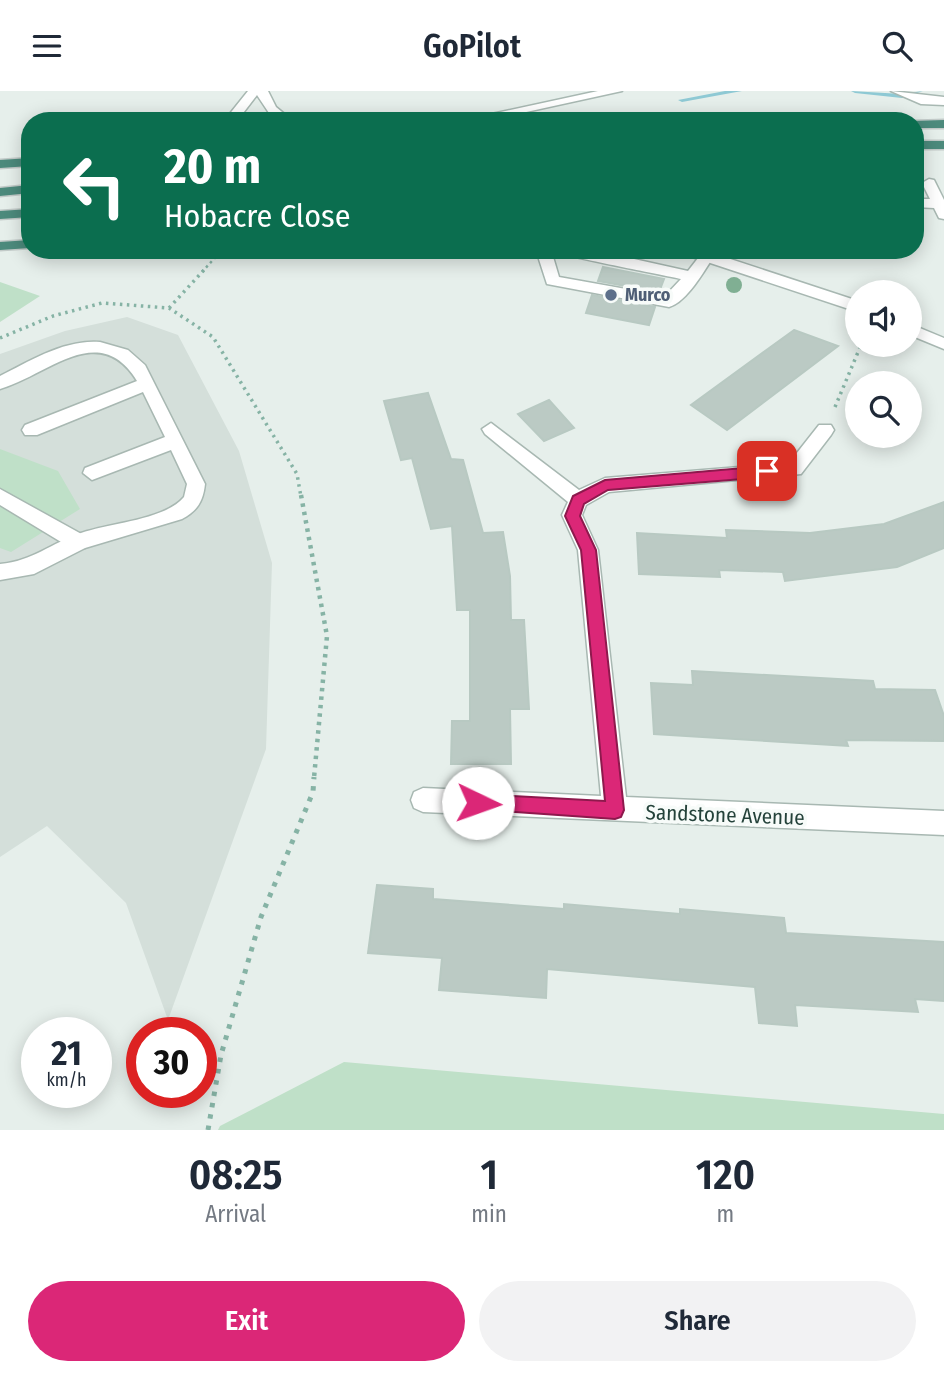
<!DOCTYPE html>
<html lang="en">
<head>
<meta charset="utf-8">
<style>
	:root { --surface:#fff; --page:#f2f2f3; --text:#1f2937; --muted:#747a83; --accent:#db2777 }
	body { margin:0; font-family:"Fira Sans Condensed",sans-serif; background:var(--page); color:var(--text); height:100vh; display:flex; flex-direction:column; font-size:26px; white-space:nowrap }
	* { box-sizing:border-box; margin:0 }
	p { font-size:23px; color:var(--muted) }
	.icon { flex:none; width:38px; height:38px; fill:none; stroke:currentColor; stroke-width:2; stroke-linecap:round; stroke-linejoin:round }
	.map { position:relative; height:1039px; overflow:hidden }
	.panel { display:flex; flex-direction:column; background:var(--surface); flex:1 }
	.panel>* { flex:none }
	.guide { position:absolute; left:21px; top:21px; width:903px; height:147px; border-radius:28px; box-shadow:0 4px 18px #0003; background:#0b6e4f; color:#fff; overflow:hidden }
	.fabs { position:absolute; left:845px; top:189px; display:grid; gap:14px }
	.fabs a { display:grid; place-items:center; width:77px; height:77px; border-radius:50%; background:var(--surface); box-shadow:0 4px 18px #0003; font-size:35px }
	.speed { position:absolute; left:21px; top:926px; display:flex; gap:14px; font-size:35px; font-weight:700; text-align:center }
	.speed>* { display:grid; place-content:center; width:91px; height:91px; border-radius:50%; background:var(--surface); box-shadow:0 4px 18px #0003; line-height:1 }
	.speed small { font-size:18px; font-weight:400 }
	.speed .limit { border:10px solid #d22; background:#fff; color:#111 }
	.pin { position:absolute; display:grid; place-items:center; width:60px; height:60px; color:#fff; margin:-30px; border-radius:14px; box-shadow:0 4px 10px #0006 }
	.me { position:absolute; width:77px; margin:-38px; rotate:93deg; stroke-linejoin:round; filter:drop-shadow(0 0 5px #0008) }
	.turn { display:flex; align-items:center; gap:24px; height:147px; padding:0 28px; font-size:32px }
	.turn .icon { width:91px; height:91px; stroke-width:2.5 }
	.turn b { display:block; font-size:49px; line-height:60px }
	.eta { display:flex; justify-content:space-evenly; align-items:center; height:119px; text-align:center }
	.eta b { font-size:42px; font-weight:600; line-height:49px }
	.button { display:flex; gap:14px; margin-top:auto; padding:14px 28px }
	.button a { flex:1; height:80px; border-radius:42px; background:var(--accent); color:#fff; font-size:28px; font-weight:600; line-height:80px; text-align:center }
	.button a+a { background:var(--page); color:var(--text) }
	header { display:flex; justify-content:space-between; align-items:center; height:91px; padding:0 28px; background:var(--surface); font-size:32px; font-weight:600 }
	.map>svg:first-child { display:block }
	.built { fill:#d4dfda }
	.green { fill:#bfe0c8 }
	.lines { fill:none; stroke-linecap:round; stroke-linejoin:round }
	.stream { fill:#8ec9d4; fill-rule:evenodd }
	.building { fill:#bbcac4; stroke:#b8c9c2; stroke-width:2 }
	.service-casing { stroke:#a8b8b2; stroke-width:3 }
	.minor-casing { stroke:#a8b8b2; stroke-width:3 }
	.tertiary-casing { stroke:#a8b8b2; stroke-width:3 }
	.trunk-casing { stroke:#c2cac8; stroke-width:3 }
	.path-far3 { stroke:#86b3a5; stroke-width:2.5; stroke-dasharray:2.5 3.5; stroke-linecap:butt }
	.path-far2 { stroke:#86b3a5; stroke-width:3.5; stroke-dasharray:2.5 4.5; stroke-linecap:butt }
	.path-far1 { stroke:#86b3a5; stroke-width:4.5; stroke-dasharray:3.5 5; stroke-linecap:butt }
	.path { stroke:#86b3a5; stroke-width:5; stroke-dasharray:4.5 7; stroke-linecap:butt }
	.service { fill:#fff; fill-rule:evenodd }
	.minor { fill:#fff; fill-rule:evenodd }
	.tertiary { fill:#fff; fill-rule:evenodd }
	.trunk { fill:#4c8a7c; fill-rule:evenodd }
	.tree { fill:#80af93 }
	.route { fill:#db2777; stroke:#8e194d; stroke-width:2 }
	.service-dot { fill:#5c6f8a; stroke:#f7fbf9; stroke-width:2.5 }
	.labels { text-anchor:middle; dominant-baseline:central; stroke-width:7; stroke-linejoin:round; paint-order:stroke }
	.far-service-label { font-size:18px; font-weight:bold; fill:#4e5e75; stroke:#f7fbf9; text-anchor:start }
	.street-label { font-size:21px; fill:#24423a; stroke:#f7fbf9 }
</style>
</head>
<body>
<header><svg class="icon" aria-label="menu" viewBox="0 0 24 24"><path d="M4 6h16M4 12h16M4 18h16"/></svg>GoPilot<svg class="icon" aria-label="search" viewBox="0 0 24 24"><circle cx="10" cy="10" r="6"/><path d="M15 15l6 6"/></svg></header>
<div class="map">
<svg width="944" height="1039" viewBox="0 0 944 1039">
	<rect width="100%" height="100%" fill="#e6efeb"/>
	<path class="built" d="M127 226 178 244 239 360 272 472 266 658 168 929 126 812 47 735 0 766V263L65 240Z"/>
	<path class="green" d="M0 191 40 205 0 231Z
		M0 358 58 380 80 418 11 461 0 457Z
		M344 971 944 1023V1039H218L220 1035Z"/>
	<g class="lines">
		<path class="stream" d="M725 0H742L682 11 678 9Z
			M851 0 902 3 923 0 902 7 855 2Z"/>
	</g>
	<path class="building" d="M603 176 664 188 659 201 598 190Z
		M592 204 655 216 649 234 586 222Z
		M794 239 838 255 727 339 691 314Z
		M428 302 451 368 463 369 483 442 503 441 510 485 511 529H524L529 618H510L511 673H451L452 630H470V519H457L452 435 431 438 412 367 401 369 384 310Z
		M549 309 574 337 544 350 518 323Z
		M944 411V457L897 476 785 490 783 481 719 479 720 486 639 483 637 442 727 447 726 439 810 442 884 433Z
		M692 580 873 590 875 598 935 599 944 625V650L846 649 848 655 654 643 651 592 693 594Z
		M377 794 433 798V808L564 818V813L680 823V818L784 827 786 842 944 851V910L915 908 918 921 795 914 797 935 759 932 755 896 547 878 546 907 439 899 442 867 368 862Z"/>
	<g class="lines">
		<g class="service-casing">
			<path id="service" d="M891 0 944 6V14L921 13Z
				M536 159H551L559 186 665 205 681 188C664 184 556 164 551 159L607 162 688 180 702 162 707 161 714 165C704 180 687 211 669 216L547 193Z
				M100 251 128 259 145 274 205 393C203 411 197 420 182 428L85 457 34 483 0 489V473C33 470 51 452 81 442 109 432 165 429 184 406L187 393 171 359 92 389 83 382 85 377 165 346 143 301 37 344H25L22 339 25 334 137 290C99 228 47 285 0 298V285C30 270 65 248 100 251Z"/>
		</g>
		<g class="minor-casing">
			<path id="minor" d="M929 88 934 89 944 109V128L939 127 934 117 915 116V108H930L922 92Z
				M671 159 712 162 858 210V221Z
				M910 233 944 247V258L910 244Z
				M491 332 579 399 605 387 789 372 819 334H831L834 339 831 344 801 383 609 401 586 414 582 424 598 459 626 706 944 720V744L423 721 414 717 411 709 414 701 423 697 601 705 578 459 562 424 568 411 485 343 482 338Z
				M0 398 85 445 88 451 85 457H71L0 414Z"/>
		</g>
		<g class="tertiary-casing">
			<path id="tertiary" d="M248 0H268L276 16 293 30 273 28 257 4 237 30H224Z
				M598 0H622L485 30H459Z"/>
		</g>
		<g class="trunk-casing">
			<path id="trunk" d="M944 29V37H915L913 30Z
				M915 50H944V58H915Z
				M30 67V75L0 77V69Z
				M30 94V102L0 105V97Z
				M30 118V126L0 128V120Z
				M30 149V157L0 159V151Z"/>
		</g>
		<path class="path-far3" d="M202 181 222 159"/>
		<path class="path-far2" d="M169 217 204 179
			M0 247 53 225 102 212 169 217 213 246 297 383 301 406
			M835 316 861 254"/>
		<path class="path-far1" d="M301 404 327 545 314 687"/>
		<path class="path" d="M208 1039 221 964 261 826 313 701 314 686"/>
		<use href="#service" class="service"/>
		<use href="#minor" class="minor"/>
		<use href="#tertiary" class="tertiary"/>
		<use href="#trunk" class="trunk"/>
	</g>
	<circle class="tree" cx="734" cy="194" r="8"/>
	<path class="route" d="M767 375 774 380 767 386 608 399 584 413 580 425 596 459 624 719 621 726 615 728 471 718 468 712 471 706 478 703 605 710 581 459 565 425 573 405 605 389Z"/>
	<circle class="service-dot" cx="611" cy="204" r="7"/>
	<g class="labels">
		<g class="far-service-label">
			<text x="625" y="204">Murco</text>
		</g>
		<g class="street-label">
			<text transform="translate(725 724) rotate(2)">Sandstone Avenue</text>
		</g>
	</g>
</svg>
<div class="fabs">
<a><svg class="icon" aria-label="sound" viewBox="0 0 24 24"><path d="M4 9h4l5-4v14l-5-4H4zM17 9q2 3 0 6"/></svg></a>
<a><svg class="icon" aria-label="search" viewBox="0 0 24 24"><circle cx="10" cy="10" r="6"/><path d="M15 15l6 6"/></svg></a>
</div>
<div class="speed"><div>21<small>km/h</small></div><div class="limit">30</div></div>
<div class="pin" style="left:767px;top:380px;background:#d93025"><svg class="icon" aria-label="arrive" viewBox="0 0 24 24"><path d="M6 21V4h12l-3 4 3 4H6"/></svg></div>
<svg class="me" style="left:478px;top:712px" viewBox="-20 -20 40 40"><circle r="19" fill="#fff"/><path d="M0-13L10 11 0 6-10 11z" fill="#db2777"/></svg>
<div class="guide">
<div class="turn"><svg class="icon" aria-label="left" viewBox="0 0 24 24"><path d="M17 20v-9H6M10 6l-5 5 5 5"/></svg><div><b>20 m</b>Hobacre Close</div></div>
</div>
</div>
<section class="panel">
<div class="eta">
<div><b>08:25</b><p>Arrival</p></div>
<div><b>1</b><p>min</p></div>
<div><b>120</b><p>m</p></div>
</div>
<div class="button"><a>Exit</a><a>Share</a></div>
</section>
</body>
</html>
